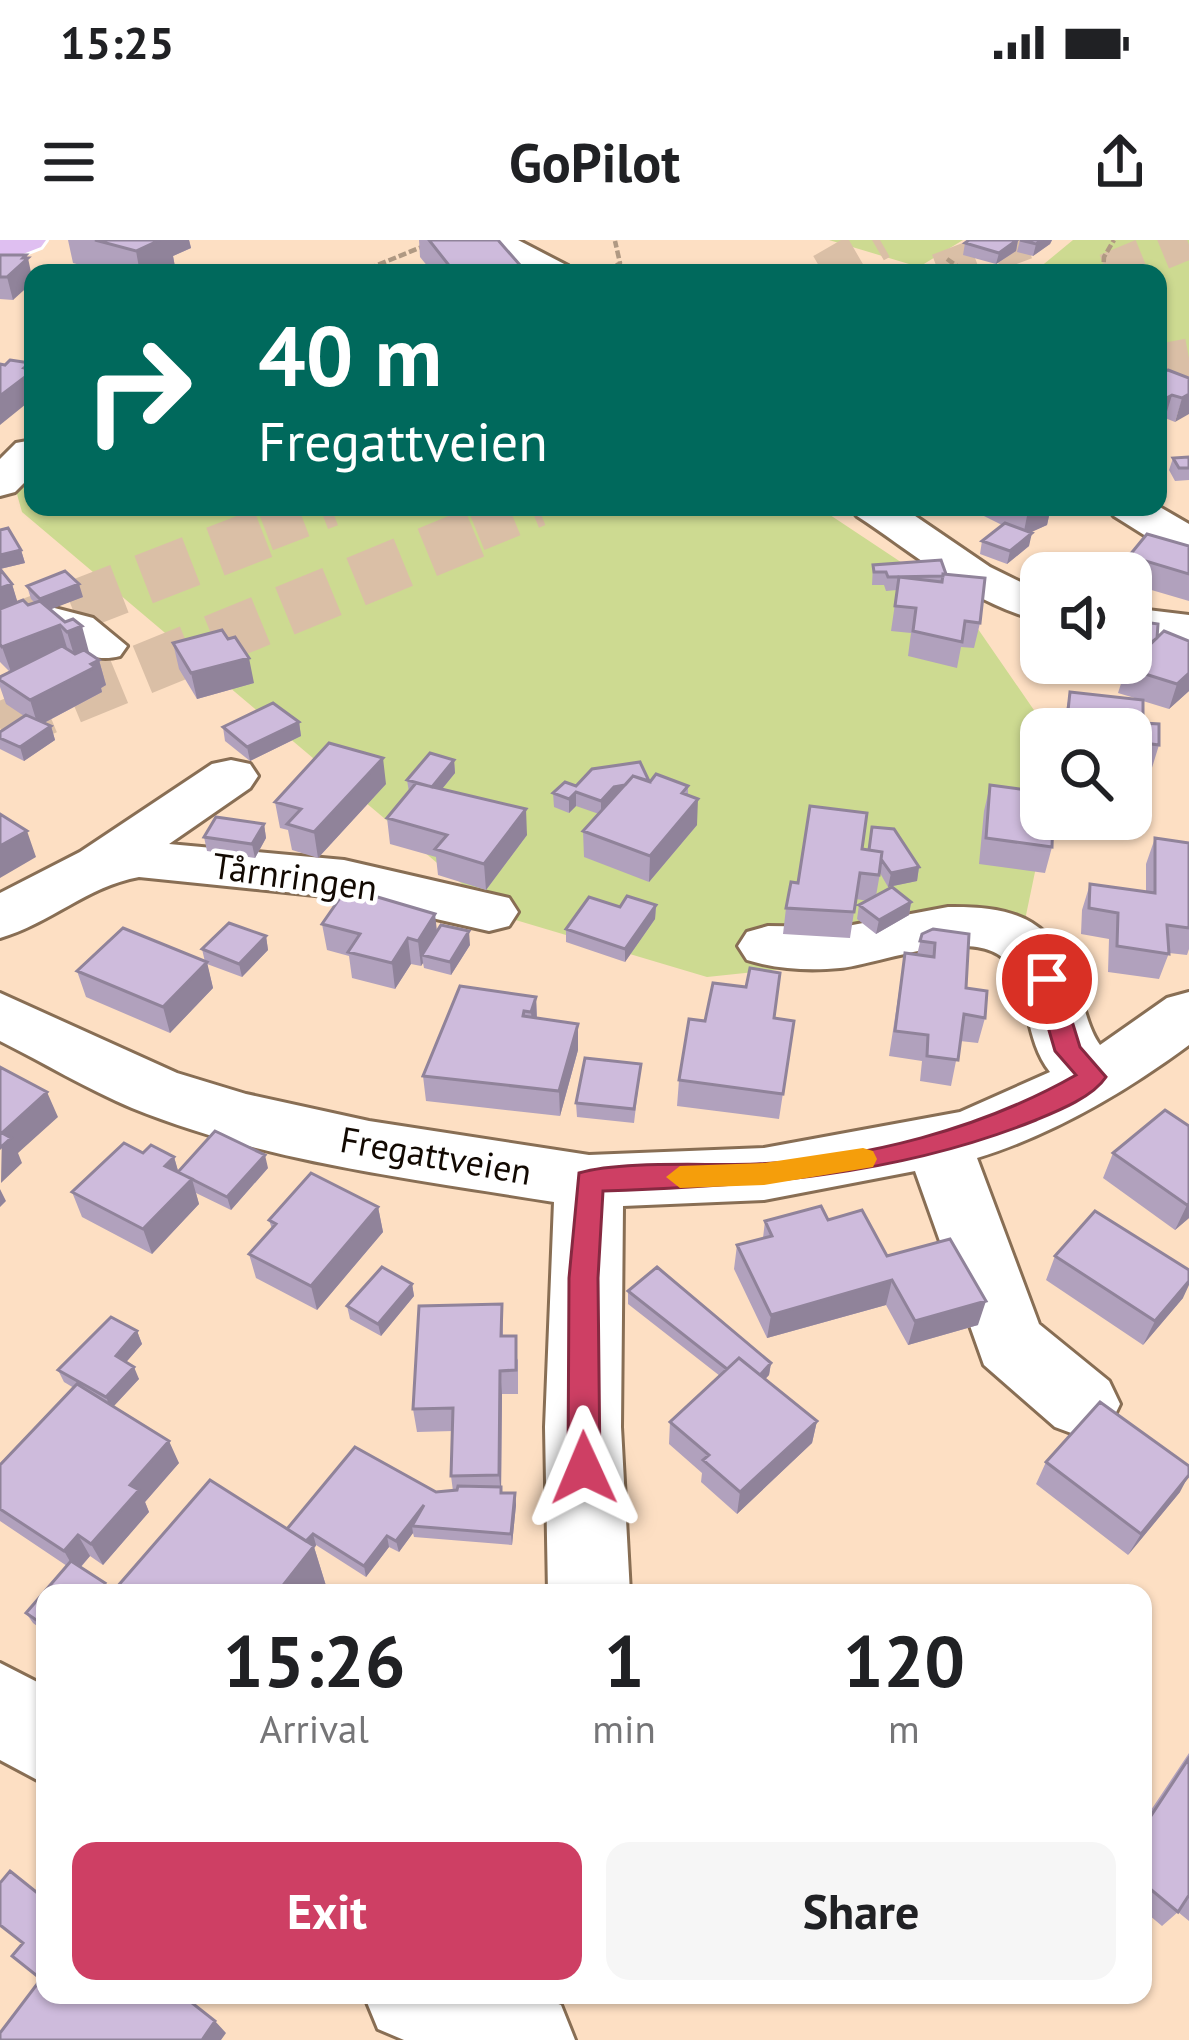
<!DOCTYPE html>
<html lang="en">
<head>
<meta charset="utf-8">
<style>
	:root { --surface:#fff; --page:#f6f6f6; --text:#202124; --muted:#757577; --accent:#ce3f64 }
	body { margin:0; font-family:"PT Sans",sans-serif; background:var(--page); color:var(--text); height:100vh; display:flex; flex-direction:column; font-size:45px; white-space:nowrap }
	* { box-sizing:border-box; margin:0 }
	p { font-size:39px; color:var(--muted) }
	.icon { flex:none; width:66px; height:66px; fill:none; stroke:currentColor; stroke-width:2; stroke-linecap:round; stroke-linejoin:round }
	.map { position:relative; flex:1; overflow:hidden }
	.sheet { position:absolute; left:36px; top:1344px; width:1116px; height:420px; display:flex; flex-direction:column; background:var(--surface); border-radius:24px; box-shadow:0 3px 9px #0004 }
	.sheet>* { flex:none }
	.banner { position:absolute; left:24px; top:24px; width:1143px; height:252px; border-radius:24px; box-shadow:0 3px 9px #0004; background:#00695c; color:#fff; overflow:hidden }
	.buttons { position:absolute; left:1020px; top:312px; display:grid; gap:24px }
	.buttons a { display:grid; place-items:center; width:132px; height:132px; border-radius:24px; background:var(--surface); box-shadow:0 3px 9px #0004; font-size:60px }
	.pin { position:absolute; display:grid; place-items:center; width:102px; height:102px; color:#fff; margin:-51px; border:6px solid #fff; border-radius:50%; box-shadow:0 3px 12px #0007 }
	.me { position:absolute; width:132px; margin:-66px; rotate:359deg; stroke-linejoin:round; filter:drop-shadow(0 0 9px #0008) }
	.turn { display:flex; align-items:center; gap:42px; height:252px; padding:0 36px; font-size:54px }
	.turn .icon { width:156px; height:156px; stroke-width:2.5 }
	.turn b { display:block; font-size:84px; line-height:102px }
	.eta { display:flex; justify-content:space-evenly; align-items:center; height:204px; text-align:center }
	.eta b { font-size:72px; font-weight:800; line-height:84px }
	.cta { display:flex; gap:24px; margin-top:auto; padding:24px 36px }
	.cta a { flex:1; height:138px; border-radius:24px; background:var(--accent); color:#fff; font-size:48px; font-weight:800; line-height:138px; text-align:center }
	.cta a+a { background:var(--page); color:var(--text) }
	.status { display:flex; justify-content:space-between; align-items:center; height:84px; padding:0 60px; background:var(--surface); direction:ltr }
	.status svg { height:33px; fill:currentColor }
	header { display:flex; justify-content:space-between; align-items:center; height:156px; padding:0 36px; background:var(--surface); font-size:54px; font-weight:800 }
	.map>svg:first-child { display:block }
	.green { fill:#cdda91 }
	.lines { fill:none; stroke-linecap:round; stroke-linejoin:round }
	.highway-tunnel-far1 { stroke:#dabfa6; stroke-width:39; stroke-dasharray:39 20; stroke-linecap:butt }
	.highway-tunnel { stroke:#dabfa6; stroke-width:51; stroke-dasharray:51 26; stroke-linecap:butt }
	.minor-casing { stroke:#886e54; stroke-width:6 }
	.major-casing { stroke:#fff; stroke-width:6 }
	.path { stroke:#b09983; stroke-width:4.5; stroke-dasharray:8 3; stroke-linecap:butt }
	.minor { fill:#fff; fill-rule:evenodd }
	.major { fill:#dfbff1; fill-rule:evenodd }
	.wall { fill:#b1a1bd }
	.shaded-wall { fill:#90839a }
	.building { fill:#cebbdc; stroke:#90839a; stroke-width:3 }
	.route { fill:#ce3f64; stroke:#862941; stroke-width:3 }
	.slow { fill:#f59e0b }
	.labels { text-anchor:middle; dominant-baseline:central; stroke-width:9; stroke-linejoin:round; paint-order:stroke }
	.street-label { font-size:36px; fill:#120902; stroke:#fff }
</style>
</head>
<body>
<div class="status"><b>15:25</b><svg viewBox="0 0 49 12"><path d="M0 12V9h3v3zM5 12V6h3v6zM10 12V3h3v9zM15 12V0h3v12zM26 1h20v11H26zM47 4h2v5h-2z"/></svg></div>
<header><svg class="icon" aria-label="menu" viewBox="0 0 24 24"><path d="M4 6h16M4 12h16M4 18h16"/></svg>GoPilot<svg class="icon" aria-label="share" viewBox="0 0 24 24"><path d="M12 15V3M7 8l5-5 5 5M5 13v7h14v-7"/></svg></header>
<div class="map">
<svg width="1189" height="1800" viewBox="0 0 1189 1800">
	<rect width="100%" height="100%" fill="#fddfc3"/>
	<path class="green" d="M829 0H963L919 27Z
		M1073 0H1189V124L1158 110V33H1033Z
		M33 230V267H818L958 360 1047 489H1041V579H1046L1020 704 707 737 489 672 488 666 22 272 15 247Z"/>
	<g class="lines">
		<path class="highway-tunnel-far1" d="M823 33 880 0
			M939 33 1025 0
			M1107 33 1187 0
			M1158 124 1189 118
			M266 292 331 267
			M477 292 538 267"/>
		<path class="highway-tunnel" d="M0 395 274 289
			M0 488 484 289"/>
		<g class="minor-casing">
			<path id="minor" d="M474 0H518L568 26 574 33H529L479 7Z
				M33 200V234L15 252 0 256V219L16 203Z
				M1158 266 1189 284V316L1173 313 1114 276 1107 267Z
				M850 267H902L990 327 1041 352V381C969 363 917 315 857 276Z
				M43 365 93 378 127 406 120 416C90 424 76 407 49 394L0 403V373Z
				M1131 368 1189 375V403L1131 396Z
				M231 520 250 524 258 536 250 548 169 604 344 620 509 658 518 672 509 686 489 691 344 658 139 637C88 646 49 684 0 698V653L80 612 212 524Z
				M948 667C1021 666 1055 682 1079 752 1085 769 1089 790 1100 805L1167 758 1189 752V805C1124 853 1054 894 977 918L1039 1084 1109 1141 1120 1164 1109 1187 1082 1197 1055 1187 984 1125 915 931 764 960 623 966 621 1187 630 1353H548L545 1187 554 962C414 939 265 922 132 868 87 849 44 823 0 801V753L177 833 246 854 369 881 589 915 764 908 960 872 1050 832C1026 802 1030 760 1011 727 983 681 881 724 840 728 810 731 776 729 747 720L738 706 747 692 768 686 842 687Z
				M0 1423 45 1446V1544L0 1520Z
				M364 1755H535L561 1765 575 1800H404L378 1789Z"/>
		</g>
		<g class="major-casing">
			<path id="major" d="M0 0H46L41 7 0 23Z"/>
		</g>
		<path class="path" d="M947 19 967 33
			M358 33 429 4
			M606 33 620 23 615 1
			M1103 33 1104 17 1114 0"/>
		<use href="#minor" class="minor"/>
		<use href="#major" class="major"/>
	</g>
	<path class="wall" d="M68 0H189L191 8 173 16 175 27 162 33H109L73 23Z
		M419 0H498L527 33H433L420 17Z
		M1018 0 1016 11 996 24 963 15 965 3Z
		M1020 0H1052L1050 4 1033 16 1017 12Z
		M26 15 27 18 13 60 0 59V37Z
		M1158 133 1189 138 1175 182 1165 178 1158 183Z
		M1189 217V240L1175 241 1169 230 1173 218Z
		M966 267H1051L1047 285 1030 292 1029 306 1007 324 980 314 982 301 1002 285Z
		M0 290 21 310 25 323 0 329 12 344 17 362 28 365 35 363 31 359 27 346 83 357 50 369 89 412H88L99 420 106 445 101 448 102 452 44 483 51 486 55 500 24 521 0 509V492L24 476 6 464 0 447V437L10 432 0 422Z
		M1189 306V361L1131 344V333H1124L1129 316Z
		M873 325 946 334 980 383 974 408 961 407 957 428 908 416 911 393 891 391 897 350 886 351 884 345H872Z
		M1131 380 1157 398 1189 451 1169 469 1143 461V483L1159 505 1151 531 1141 530 1133 554H1131V489H1062L1070 452 1138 459 1118 453 1126 428 1140 414 1131 413Z
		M173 403 254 443 197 459 179 429Z
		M299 482 301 496 250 521 225 501 223 487Z
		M454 520 455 533 442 549 527 595 486 650 438 635 436 617 390 604 387 578 409 552 407 540Z
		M649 541 688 546V555L697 585 649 642 584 617 583 591 599 574 576 566 569 573 554 567 553 553 576 546Z
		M386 544 318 618 292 610 288 590 280 588 275 562Z
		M990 545 1052 607 1045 633 979 624 984 571Z
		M264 584 266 598 255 618 207 611 204 597Z
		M1155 598 1189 603V709L1187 715 1169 713 1159 739 1108 732 1109 699 1081 694 1082 670 1090 644 1146 652V624Z
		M862 609 919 627 917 641 888 647 880 633 876 656 911 662 909 675 876 694 857 679 859 665 868 661 856 659 850 698 783 694 786 668 798 643Z
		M656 665 655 679 625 722 566 702V689L620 667Z
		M322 684 437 690 470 705 451 735 424 728 423 723 421 726 411 724 395 749 352 738 349 716 327 710Z
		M933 689 985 778 978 803 960 801 951 846 920 841 922 821 889 816 905 713 917 715 922 694Z
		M266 696 268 710 242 737 207 724 213 748 170 793 86 757 77 731 205 722 202 709Z
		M536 757 537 778 578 810 560 876 426 861 423 836Z
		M705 781H794L779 879 677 866 679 840Z
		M641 824 634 883 577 877 576 863Z
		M1189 886V978L1175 990 1103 938 1113 913Z
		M143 913 174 917 178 931 268 928 231 970 196 953 199 964 152 1014 82 977 72 952Z
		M378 967 383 992 317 1070 256 1038 249 1014 272 989 269 980Z
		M828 980 887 1016 978 1085 908 1105 886 1065 767 1098 734 1029 737 1005 763 998 765 981Z
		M1055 1016 1183 1058 1143 1105 1046 1040Z
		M412 1044 414 1056 381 1096 350 1079 347 1066Z
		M628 1051 771 1123 769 1135 765 1139 817 1181 812 1203 737 1274 701 1242 702 1233 669 1204 670 1182 720 1136 628 1064Z
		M502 1064 503 1096 518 1120V1154H502L501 1247V1253H515L516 1265 512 1305 414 1297 413 1293 399 1312 389 1307 366 1337 316 1305 314 1307 327 1349 324 1353H121L117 1347 287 1289 436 1252 453 1251 451 1236 453 1191 417 1192 413 1169Z
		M137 1091 142 1104 126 1122 139 1139 113 1167 179 1223 145 1262 149 1272 103 1325 90 1316 81 1327 105 1343 110 1353H45V1392L33 1383 26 1373 67 1326 0 1281V1225L74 1148 64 1142 58 1130Z
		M1046 1222 1180 1252 1128 1315 1036 1244Z
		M1189 1513V1681L1178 1672 1162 1686 1143 1670V1582Z"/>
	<path class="shaded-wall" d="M160 0H189L191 8 173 16 175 27 162 33H140L136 11Z
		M1018 0 1016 11 996 24 999 13Z
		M1042 0H1052L1050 4 1033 16 1036 4Z
		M26 15 27 20 28 18 33 42 13 60 7 37Z
		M30 123 33 131V150L28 149 31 160 0 185V156Z
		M1189 154V174L1175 182 1182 158Z
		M1172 155 1165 178 1158 183 1163 160Z
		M1167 186 1163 198 1158 203V193Z
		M1037 267H1051L1047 285 1023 296 1028 271Z
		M1032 293 1029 306 1007 324 1010 311Z
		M21 310 25 323 0 329V315Z
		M12 344 20 370 0 375V348Z
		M79 344 83 357 44 372 40 359Z
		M60 385 68 411 11 432 2 407Z
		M82 386 89 412 75 418 67 392Z
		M249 418 254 443 197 459 191 433Z
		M99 420 106 445 101 448 102 452 38 486 30 460Z
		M1189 433V451L1169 469 1177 444Z
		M299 482 301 496 250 521 247 507Z
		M51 486 55 500 24 521 20 507Z
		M383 518 386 544 318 618 314 592Z
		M454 520 455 533 433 560 432 547Z
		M649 541 601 575V561L614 547Z
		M576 552V566L569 573V559Z
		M698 559 697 585 649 642 650 616Z
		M526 569 527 595 486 650 484 624Z
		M264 584 266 598 255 618 252 604Z
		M27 591 36 617 0 638V606Z
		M919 627 917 641 888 647 891 633Z
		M911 662 909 675 876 694 879 680Z
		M656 665 655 679 625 722V709Z
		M435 674 438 700 422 715 423 723 421 726 418 701Z
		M469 691 470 705 451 735 450 722Z
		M266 696 268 710 242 737 239 724Z
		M408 698 411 724 395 749 392 723Z
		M207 722 213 748 170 793 163 767Z
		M536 757 537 783 533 798 531 772Z
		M578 784V810L560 876 559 851Z
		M47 852 58 877 18 913 22 923 1 943 2 893Z
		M265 915 268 928 231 970 227 957Z
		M174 917 179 934 165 926Z
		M192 939 199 964 152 1014 143 989Z
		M0 949 6 961 0 967Z
		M1189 964V978L1175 990 1187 965Z
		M378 967 383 992 317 1070 311 1046Z
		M892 1040 886 1065 767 1098 771 1075Z
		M1189 1041V1045L1183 1058 1143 1105 1155 1081Z
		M412 1044 414 1056 381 1096 378 1084Z
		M986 1061 978 1085 908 1105 915 1081Z
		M137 1091 142 1104 121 1128 116 1116Z
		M771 1123 769 1135 757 1148 759 1136Z
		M134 1127 139 1139 111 1169 106 1157Z
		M500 1131 502 1154 501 1257 499 1235Z
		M817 1181 812 1203 737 1274 740 1252Z
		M169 1201 179 1223 145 1262 149 1272 103 1325 91 1304 130 1245Z
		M1189 1235 1180 1252 1128 1315 1141 1294Z
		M515 1253 516 1265 512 1305 511 1294Z
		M424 1265 412 1286 413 1293 399 1312 396 1301Z
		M313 1294 316 1305 314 1307 327 1349 324 1353H277L304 1304Z
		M78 1295 90 1316 76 1332 64 1311Z
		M387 1296 389 1307 366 1337 364 1326Z
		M105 1343 110 1353H96Z
		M215 1781 226 1793 221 1800H202Z"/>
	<path class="building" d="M95 0H160L136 11Z
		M429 0H498L527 33H455Z
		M969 0H1017L999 13 965 3Z
		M1020 0H1042L1036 4Z
		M0 15H26L23 18H28L7 37H0Z
		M319 26 321 33H298L297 28Z
		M53 28 69 33H43Z
		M10 120 30 123 24 128 33 131 0 156V124L5 125Z
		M1168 130 1189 138V154L1182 158 1172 155 1163 160 1158 158V133Z
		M1189 217V228H1179L1173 218Z
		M1005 283 1032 293 1010 311 982 301Z
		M8 288 21 310 0 315V290Z
		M1147 294 1189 306V334L1129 316Z
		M941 320 946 334H943V336L888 337 886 332H874L873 325Z
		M0 329 12 344 0 348Z
		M65 331 79 344 40 359 27 346Z
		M943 334 985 338 980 383 965 381 962 402 913 391 916 368 895 366 899 337 942 342Z
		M23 360 28 365 40 361 65 382 73 379 82 386 67 392 60 385 2 407 0 404V369Z
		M1131 380 1158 384 1157 398 1152 402 1131 399Z
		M222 390 228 399 235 397 249 418 191 433 173 403Z
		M1164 391 1189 401V433L1177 444 1126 428Z
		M62 406 75 414 84 410 99 420 91 424 95 427 30 460 0 440V437Z
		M1070 452 1143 460V483L1159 484V505L1144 503 1141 528 1131 527V489H1066Z
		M273 463 299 482 247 507 223 487Z
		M26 475 51 486 20 507 0 498V492Z
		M329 503 383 518 314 592 287 584 301 569 275 562Z
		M430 513 454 520 432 547 407 540Z
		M640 522 649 541 633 536 625 545 614 547 601 561 576 552 569 559 553 553 565 542 576 546 592 529Z
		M656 534 688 546 682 553 698 559 650 616 583 591 633 536 650 542Z
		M416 543 526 569 484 624 435 609 447 595 387 578Z
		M990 545 1041 552V579H1053L1052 607 986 598Z
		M810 566 867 573 862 609 882 612 879 635 860 633 854 672 786 668 791 642 798 643Z
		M0 574 27 591 0 606Z
		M216 577 264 584 252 604 204 597Z
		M872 587 894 589 919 627 891 633 881 619 882 612 869 610Z
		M1155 598 1189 603V688L1167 685 1169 714 1117 706 1118 673 1089 668 1090 644 1155 653Z
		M892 647 911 662 879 680 859 665Z
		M347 648 435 674 418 701 408 698 392 723 348 712 360 694 322 684Z
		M627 656 656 665 625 709 566 689 589 657 620 667Z
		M229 683 266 696 239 724 202 709Z
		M441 685 469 691 450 722 422 715Z
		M123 688 207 722 163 767 77 731Z
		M933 689 969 694 966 748 987 751 985 778 964 774 958 820 927 816 928 795 895 791 905 713 934 717 935 703 920 701 922 694Z
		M750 728 780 733 774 778 794 781 783 854 679 840 689 779 705 781 713 743 746 747Z
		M460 746 536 757 531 772 524 771 523 776 578 784 559 851 423 836Z
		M585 818 641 824 634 869 576 863Z
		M0 827 47 852 2 893 11 898 0 908Z
		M1165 870 1189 886V964L1187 965 1113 913Z
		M215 891 265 915 227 957 178 932Z
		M124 903 143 913 151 905 174 917 165 926 192 939 143 989 72 952Z
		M311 933 378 967 311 1046 249 1014 276 984 269 980Z
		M821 966 828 980 862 970 887 1016 950 999 986 1061 915 1081 892 1040 771 1075 737 1005 772 996 765 981Z
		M1095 971 1189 1030V1041L1155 1081 1055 1016Z
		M382 1027 412 1044 378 1084 347 1066Z
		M657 1027 771 1123 760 1135 739 1118 727 1129 628 1051Z
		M502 1064 501 1096H516V1130L500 1131 499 1235 451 1236 453 1168 413 1169 419 1066Z
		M111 1077 137 1091 116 1116 134 1127 106 1157 58 1130Z
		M739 1118 817 1181 740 1252 703 1220 709 1215 670 1182Z
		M77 1144 169 1201 130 1245 139 1250 91 1304 78 1295 64 1311 0 1269V1225Z
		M1100 1162 1189 1226V1235L1141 1294 1046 1222Z
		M355 1207 436 1252 457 1250 458 1246 501 1247V1253H515L511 1294 412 1286 424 1265 396 1301 387 1296 364 1326 313 1294 306 1301 287 1289Z
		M210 1240 314 1306 277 1353H127L117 1347Z
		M71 1321 105 1343 96 1353H45V1386L26 1373Z
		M1189 1518V1655L1178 1672 1143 1643V1622L1146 1617 1143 1614V1588Z
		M10 1631 45 1659V1755H182L215 1781 202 1800H0V1793L41 1739 12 1716 23 1703 0 1685V1643Z"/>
	<path class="route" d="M1047 730 1059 739 1080 807 1106 837C1093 857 1058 871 1036 880 897 936 752 946 603 951L598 1038 600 1228 595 1238 584 1242 573 1238 568 1228 569 1038 579 933C622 920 708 926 756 924 865 919 981 889 1076 835L1055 811 1034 739Z"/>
	<path class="slow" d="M863 908 873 911 877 919 873 927 764 945 680 948 666 937 680 926 764 923Z"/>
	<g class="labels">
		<g class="street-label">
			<text transform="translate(295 636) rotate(8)">Tårnringen</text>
			<text transform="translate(436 915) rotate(10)">Fregattveien</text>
		</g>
	</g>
</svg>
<div class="buttons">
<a><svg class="icon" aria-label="sound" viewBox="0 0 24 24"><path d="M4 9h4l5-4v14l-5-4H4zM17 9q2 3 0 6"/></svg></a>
<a><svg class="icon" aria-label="search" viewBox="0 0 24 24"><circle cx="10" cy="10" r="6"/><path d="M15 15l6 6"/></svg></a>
</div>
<div class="pin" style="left:1047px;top:739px;background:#d93025"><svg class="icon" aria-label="arrive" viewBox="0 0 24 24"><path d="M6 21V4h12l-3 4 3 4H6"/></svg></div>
<svg class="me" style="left:584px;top:1228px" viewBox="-20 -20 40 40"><path d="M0-17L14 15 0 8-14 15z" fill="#ce3f64" stroke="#fff" stroke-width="4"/></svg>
<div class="banner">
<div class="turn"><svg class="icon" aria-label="right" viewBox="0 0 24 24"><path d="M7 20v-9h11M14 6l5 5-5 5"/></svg><div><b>40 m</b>Fregattveien</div></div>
</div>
<section class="sheet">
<div class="eta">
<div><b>15:26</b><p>Arrival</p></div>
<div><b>1</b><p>min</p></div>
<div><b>120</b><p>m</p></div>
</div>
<div class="cta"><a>Exit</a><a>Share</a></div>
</section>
</div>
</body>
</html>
